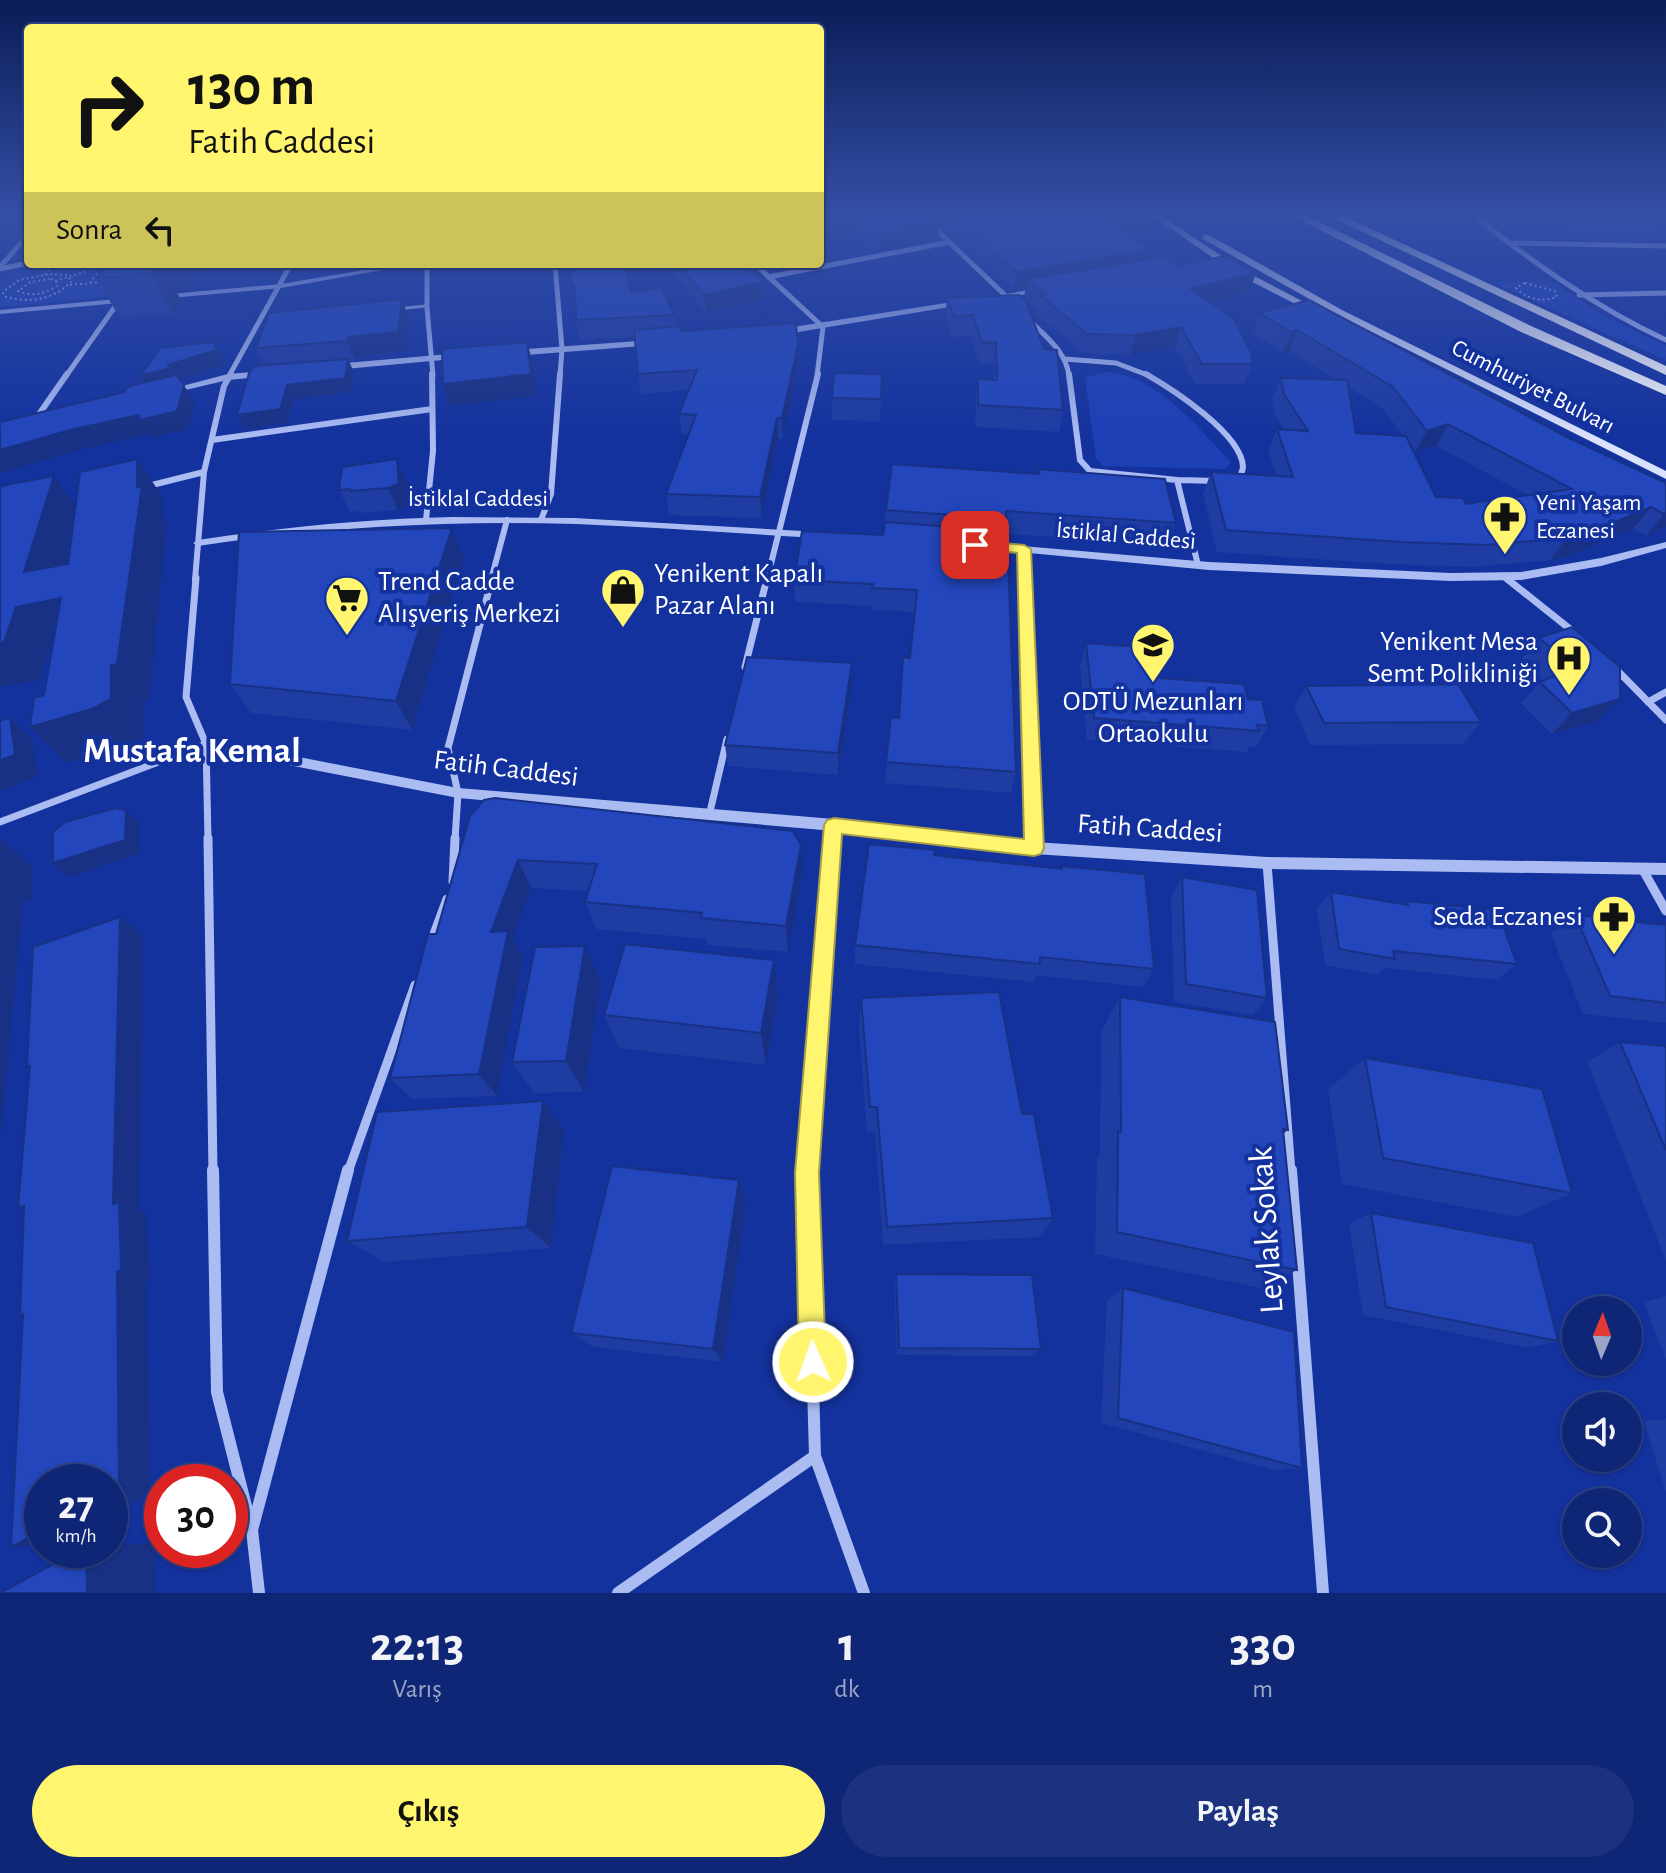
<!DOCTYPE html>
<html lang="tr">
<head>
<meta charset="utf-8">
<style>
	:root { --surface:#0f2676; --page:#1d327e; --text:#f1f3f6; --muted:#9ba5c5; --line:#2f4388; --accent:#fff56e }
	body { margin:0; font-family:"Alegreya Sans",sans-serif; background:var(--page); color:var(--text); height:100vh; display:flex; flex-direction:column; font-size:30px; white-space:nowrap }
	* { box-sizing:border-box; margin:0 }
	p { font-size:26px; color:var(--muted) }
	.icon { flex:none; width:44px; height:44px; fill:none; stroke:currentColor; stroke-width:2; stroke-linecap:round; stroke-linejoin:round }
	.map { position:relative; height:1593px; overflow:hidden }
	.sheet { display:flex; flex-direction:column; background:var(--surface); flex:1 }
	.sheet>* { flex:none }
	.hud { position:absolute; left:24px; top:24px; width:800px; height:244px; border-radius:8px; box-shadow:0 2px 6px #0004,0 0 0 2px var(--line); background:#fff56e; color:#111; overflow:hidden }
	.needle { width:52px; rotate:2deg }
	.tools { position:absolute; left:1562px; top:1296px; display:grid; gap:16px }
	.tools a { display:grid; place-items:center; width:80px; height:80px; border-radius:50%; background:var(--surface); box-shadow:0 2px 6px #0004,0 0 0 2px var(--line); font-size:40px }
	.speed { position:absolute; left:24px; top:1464px; display:flex; gap:16px; font-size:40px; font-weight:700; text-align:center }
	.speed>* { display:grid; place-content:center; width:104px; height:104px; border-radius:50%; background:var(--surface); box-shadow:0 2px 6px #0004,0 0 0 2px var(--line); line-height:1 }
	.speed small { font-size:20px; font-weight:400 }
	.speed .limit { border:12px solid #d22; background:#fff; color:#111 }
	.pin { position:absolute; display:grid; place-items:center; width:68px; height:68px; color:#fff; margin:-34px; border-radius:16px; box-shadow:0 4px 12px #0006 }
	.me { position:absolute; width:88px; margin:-44px; rotate:358deg; stroke-linejoin:round; filter:drop-shadow(0 0 6px #0008) }
	.turn { display:flex; align-items:center; gap:28px; height:168px; padding:0 32px; font-size:36px }
	.turn .icon { width:104px; height:104px; stroke-width:2.5 }
	.turn b { display:block; font-size:56px; line-height:68px }
	.then { display:flex; align-items:center; height:76px; padding:0 32px; background:#0003; gap:16px; font-size:30px }
	.eta { display:flex; justify-content:space-evenly; align-items:center; height:136px; text-align:center }
	.eta b { font-size:48px; font-weight:600; line-height:56px }
	.button { display:flex; gap:16px; margin-top:auto; padding:16px 32px }
	.button a { flex:1; height:92px; border-radius:48px; background:var(--accent); color:#111; font-size:32px; font-weight:600; line-height:92px; text-align:center }
	.button a+a { background:var(--page); color:var(--text) }
	.map>svg:first-child { display:block }
	.green { fill:#1d40b7 }
	.lines { fill:none; stroke-linecap:round; stroke-linejoin:round }
	.path { stroke:#abbcf3; stroke-width:2; stroke-dasharray:2 3; stroke-linecap:butt }
	.service { stroke:#abbcf3; stroke-width:3 }
	.minor-far4 { stroke:#abbcf3; stroke-width:5 }
	.minor-far3 { stroke:#abbcf3; stroke-width:6 }
	.minor-far2 { stroke:#abbcf3; stroke-width:7 }
	.minor-far1 { stroke:#abbcf3; stroke-width:9 }
	.minor { stroke:#abbcf3; stroke-width:12 }
	.tertiary { fill:#abbcf3; fill-rule:evenodd }
	.secondary { fill:#dbe2fd; fill-rule:evenodd }
	.trunk { fill:#fcfcff; fill-rule:evenodd }
	.wall { fill:#1e3ca2; fill-rule:evenodd }
	.shaded-wall { fill:#183184 }
	.building { fill:#2346bc; stroke:#183184; stroke-width:2 }
	.route { fill:#fff56e; stroke:#a69f48; stroke-width:2 }
	.labels { text-anchor:middle; dominant-baseline:central; stroke-width:8; stroke-linejoin:round; paint-order:stroke }
	.far-street-label { font-size:24px; fill:#fff; stroke:#14329e }
	.far-poi-label { font-size:24px; fill:#fff; stroke:#14329e; text-anchor:start }
	.poi-label { font-size:28px; fill:#fff; stroke:#14329e; text-anchor:start }
	.street-label { font-size:28px; fill:#fff; stroke:#14329e }
	.near-street-label { font-size:34px; fill:#fff; stroke:#14329e }
	.district-label { font-size:36px; font-weight:bold; fill:#fff; stroke:#14329e }
</style>
</head>
<body>
<div class="map">
<svg width="1666" height="1593" viewBox="0 0 1666 1593">
	<rect width="100%" height="100%" fill="#14329e"/>
	<path class="green" d="M60 264H134L112 296 0 307V284L9 274Z
		M1550 280 1603 316 1666 346V360L1492 282Z
		M1109 372C1160 378 1197 427 1231 462L1226 469 1104 466 1096 459 1085 377Z"/>
	<g class="lines">
		<path class="path" d="M50 274 66 275 72 281C54 300 28 304 4 296L3 292 19 280Z
			M45 275 53 264
			M51 279 57 282V286C44 294 32 297 18 291L31 282Z
			M55 281 88 271
			M90 283 98 273
			M1525 283 1555 291 1557 297C1541 302 1528 300 1516 288Z
			M70 285 103 282"/>
		<path class="service" d="M397 309 425 306"/>
		<path class="minor-far4" d="M921 215 1010 300
			M1473 215C1534 263 1595 307 1666 340
			M1509 243 1666 246
			M427 264V308L433 376
			M555 264 562 349 560 376
			M755 264 823 327 817 376
			M0 267 28 235
			M0 269 28 263
			M768 277 950 242
			M1579 295 1666 293
			M1028 319C1045 336 1066 351 1069 376
			M1065 359 1116 363 1150 376
			M66 376 119 301
			M229 376 291 264"/>
		<path class="minor-far3" d="M1069 374 1080 460 1090 471 1177 480
			M1146 374C1172 389 1242 434 1243 467 1243 471 1240 475 1239 479
			M35 420 67 374
			M212 440 432 409
			M144 487 204 472
			M426 520 433 451 432 374
			M541 520 551 494 560 374
			M1024 549 1025 580
			M1198 565 1177 480 1218 481
			M1503 576 1508 580
			M195 580 204 472 224 386 231 374
			M491 580 507 520
			M767 580 818 374"/>
		<path class="minor-far2" d="M196 578 186 697 206 744 208 840
			M1025 578 1034 840
			M1506 578 1575 633
			M1612 665 1666 720
			M745 667 767 578
			M1648 702 1666 692
			M709 816 727 739
			M0 822 206 744
			M455 840 458 793 448 748 492 578
			M833 840 834 825"/>
		<path class="minor-far1" d="M208 838 213 1172
			M1034 838V848
			M1267 863 1291 1172
			M1643 870 1666 911
			M453 882 455 838
			M431 942 447 899
			M348 1172 415 985
			M807 1172 833 838"/>
		<path class="minor" d="M213 1170 217 1392 252 1530
			M807 1170 815 1456 864 1593
			M1291 1170 1323 1593
			M259 1593 252 1530 348 1170
			M618 1593 815 1456"/>
		<path class="tertiary" d="M399 264H417L281 288 159 299 155 297 159 295 281 284Z
			M1044 287 1048 289 1047 291 990 300 986 298Z
			M127 298H130V302L0 314V310Z
			M965 300H968V304L780 335 776 332 780 329Z
			M652 340 656 343 655 345 513 356 509 353 513 350Z
			M461 353 465 356 464 358 334 370 330 367 334 364Z
			M265 371 268 372V376L228 380 168 394 163 391 228 374Z
			M453 517 574 518 820 532 825 535 820 538C739 534 657 527 576 524 449 520 323 527 198 546L193 543 198 540C283 527 368 519 453 517Z
			M1666 542V548L1601 566 1521 580 1451 581 1209 570 988 549 983 546 988 543 1209 562 1451 573 1521 572 1601 558Z
			M206 739 458 788 834 819 1034 842 1267 857 1666 863V875L1267 869 1034 854 834 831 458 798 201 748 199 744Z"/>
		<path class="secondary" d="M1151 215H1160L1241 269 1323 312 1315 314 1235 273Z
			M1203 235H1209L1342 310 1666 471V479L1336 314 1203 239Z"/>
		<path class="trunk" d="M1291 215H1305L1531 326 1666 386V395L1521 332Z
			M1327 215H1341L1666 366V375Z"/>
	</g>
	<path class="wall" d="M0 215H28V233L26 230 16 240H9L0 250Z
		M820 215H1154L1151 228 1126 233 1151 250 1148 259 1177 266 1256 273 1249 292 1210 302 1252 364 1244 384H1195L1175 346 1130 355 1083 353 1037 315V310L1024 298 1026 287 1014 289 958 237H951L939 226 937 239 875 251 855 234 820 241Z
		M1553 215H1663L1647 239 1577 236Z
		M117 264H200L186 290 176 291 181 300 173 314 120 318 96 278Z
		M664 264H744L764 300 706 312Z
		M573 288 631 292 674 315 676 327 682 331 798 345V365L783 439H778L762 518 669 515 666 494 688 434H682L679 414 688 390 641 394 638 374 635 337 580 340 576 320V300Z
		M1019 295 1063 410 1059 432 975 427 976 401 978 379 994 380V363L979 364 971 336 952 337 945 318 947 298Z
		M402 299 408 318 405 351 356 356 355 361H349L354 373 351 392 294 399 287 423 245 429 264 365 256 348Z
		M1259 313 1567 437 1666 483V526L1646 536 1633 529 1571 555 1550 560 1472 567 1388 564 1217 552 1203 494 1211 472 1276 476 1268 450 1277 429H1284L1275 415 1272 399 1281 378 1336 380 1289 351 1283 352 1252 333ZM1348 387 1383 409 1403 436 1356 433ZM1436 446 1528 495 1466 504 1436 497 1411 447 1415 452Z
		M882 374 880 421 832 420V398Z
		M397 459 406 481 408 506 398 510 361 513 360 511 350 512 339 490Z
		M1038 469 1176 523 1168 545 1007 534 1016 772 1011 793 885 783 891 717 899 718 910 658 914 612 871 610 872 606 795 602 794 580 883 535 886 510 1038 473Z
		M452 528 464 558 412 730 251 713 230 684Z
		M1539 638 1620 699 1598 721 1552 734 1521 703 1540 682 1543 680 1521 661Z
		M1086 643 1160 678 1248 699 1268 726 1256 747H1250L1247 752 1087 740 1080 665Z
		M852 663V685L838 775 728 766 725 745Z
		M1306 686 1481 722 1463 744 1310 745 1294 707Z
		M470 816 803 873 788 952 707 945 706 939 596 929 585 902 588 891 531 888 513 939 523 957 497 1096 412 1099 390 1078 436 934Z
		M934 855 1061 869 1062 866 1154 969 1143 987 1036 975 1033 982 855 964V945Z
		M1182 877 1267 998 1253 1015 1174 1002 1171 897Z
		M1331 892 1403 904 1407 901 1517 964 1497 980 1385 968 1378 975 1325 965 1317 909Z
		M1575 915 1666 925V1023L1583 1014 1551 934Z
		M774 960 778 996 766 1065 619 1048 604 1015Z
		M601 982 584 1092 534 1093 512 1062Z
		M1120 997 1288 1130 1283 1134 1297 1270 1260 1288 1095 1254 1097 1159 1100 1155 1101 1031Z
		M861 998 1022 1114 1053 1218 1039 1237 883 1245 875 1131 867 1132 859 1027Z
		M1620 1042 1666 1046V1261L1587 1062Z
		M1365 1058 1572 1193 1517 1217 1342 1184 1328 1089Z
		M543 1101 564 1130 551 1248 384 1262 347 1241Z
		M746 1204 723 1362 593 1347 571 1333Z
		M1371 1213 1558 1341 1528 1348 1363 1315 1349 1224Z
		M896 1274 1041 1349 1032 1356 897 1355 894 1283Z
		M1123 1288 1302 1468 1274 1470 1101 1423 1107 1300Z
		M1666 1296V1360L1644 1302Z
		M1666 1419V1492L1644 1421Z"/>
	<path class="shaded-wall" d="M0 215H17L26 230 16 240Z
		M1136 215H1154L1151 228 1104 237 1108 220Z
		M856 218 855 234 820 241V224Z
		M939 222 937 239 875 251V234Z
		M0 226 9 240 0 250Z
		M1151 250 1146 267 1027 279 1026 287 1014 289 1016 272Z
		M117 264H200L186 290 176 291 181 300 173 314 151 274Z
		M1256 273 1249 292 1185 308 1191 289Z
		M763 282 764 300 706 312 704 295Z
		M402 299 408 318 405 351 356 356 355 361 347 341 348 337Z
		M1181 327 1175 346 1130 355 1135 335Z
		M1297 330 1289 351 1283 352 1291 332Z
		M214 342 221 356 223 365 150 389 141 375 168 365Z
		M527 342 533 363 537 396 450 406 443 384Z
		M798 345V365L783 439 782 418Z
		M348 359 354 373 351 392 294 399 287 423 245 429 237 415 287 385Z
		M184 385 195 403 188 429 152 438 149 434 83 449 0 473V450Z
		M777 418 778 439 762 518 760 497Z
		M1448 424 1436 446 1415 452 1427 431Z
		M137 459 162 496 163 516 167 523 149 701 143 702V736L126 746 67 763 30 727 111 665 137 487Z
		M397 459 406 481 408 506 398 510 388 488Z
		M54 476 82 514 61 598 93 636 50 645 40 680 0 687V643L24 572Z
		M1651 507 1633 529 1571 555 1550 560 1567 538Z
		M1666 513V526L1646 536 1664 514Z
		M452 528 464 558 412 730 396 701Z
		M852 663V685L838 775V753Z
		M1620 699 1598 721 1552 734 1572 713Z
		M10 717 32 739 38 776 0 791V760Z
		M126 810 140 824V853L69 877 53 863Z
		M0 839 32 865V899L23 902 0 1143Z
		M801 845 803 873 788 952 786 926Z
		M518 860 531 888 513 939 523 957 497 1096 479 1074 491 932Z
		M120 917 142 935 140 1211 146 1213 150 1280 146 1281 151 1493 110 1514 117 1272 113 1204Z
		M585 946 601 982 584 1092 566 1061Z
		M774 960 778 996 766 1065 761 1033Z
		M543 1101 564 1130 551 1248 527 1227Z
		M739 1180 746 1204 723 1362 713 1349Z
		M42 1531V1545L11 1547Z
		M154 1543 156 1593H87L86 1550H110V1545Z"/>
	<path class="building" d="M820 215H931L939 222 875 234 856 218 820 224Z
		M946 215H1136L1108 220 1151 250 1016 272 959 221 952 220Z
		M1225 256 1256 273 1191 289 1234 319 1251 352 1252 364H1202L1181 327 1135 335 1087 334 1040 295H1045L1027 279 1164 257 1177 266Z
		M123 264H157L151 274 96 278 105 266Z
		M570 264H625L631 292 662 288 674 315 576 320 575 287 573 288Z
		M677 264H744L763 282 704 295Z
		M1019 295 1026 301 1044 349 1057 350 1063 410 978 405V379L997 380 996 342 982 343 973 315 954 316 947 298Z
		M402 299 398 332 348 337 347 341 256 348 269 313Z
		M1309 300 1567 437 1666 483V513L1664 514 1651 507 1588 533 1567 538 1487 545 1401 542 1226 530 1211 472 1293 477 1277 429 1308 431 1284 394 1281 378 1347 380 1356 433 1406 436 1436 497 1463 498 1466 504 1572 489 1448 424 1427 431 1393 387 1297 330 1291 332 1259 313Z
		M796 323 798 345 782 418H777L760 497 666 494 696 415 679 414 697 370 638 374 634 330 680 326 682 331Z
		M214 342 216 350 168 365 171 368 141 375 160 348Z
		M527 342 531 374 443 384 442 349Z
		M348 359 345 378 287 385 280 409 237 415 249 373 254 366Z
		M834 373 882 374 881 399 832 398Z
		M176 375 184 385 177 411 140 420 139 415 70 430 0 450V422L124 392 129 386Z
		M137 459V487L142 486 117 664 111 665V699L92 709 30 727 34 698 44 695 61 598 16 607 4 642 0 643V487L10 484 54 476 24 572 68 564 80 472Z
		M397 459 399 484 388 488 351 491 350 489 339 490 342 467Z
		M892 464 1039 474 1038 469 1165 479 1176 523 1006 511V519L886 510Z
		M885 522 1007 531 1016 772 886 762 891 717 899 718 903 657 910 658 917 590 872 588 873 584 794 580 802 531 883 535Z
		M452 528 396 701 230 684 239 532Z
		M1572 627 1620 667V699L1572 713 1540 682 1574 668 1539 638Z
		M1086 643 1155 648 1160 678 1244 684 1248 699 1262 700 1268 726 1257 725 1259 731 1094 718Z
		M747 657 852 663 838 753 725 745Z
		M1458 684 1481 722 1324 723 1306 686Z
		M10 717 15 755 0 760V721Z
		M495 798 793 831 801 845 786 926 701 918 702 913 585 902 597 864 518 860 491 932 508 931 479 1074 390 1078 428 934H436L470 816 484 800Z
		M116 808 126 810 125 840 53 863V832L65 822Z
		M869 844 935 850 934 855 1062 869V866L1145 874 1154 969 1040 957V964L855 945Z
		M1182 877 1257 890 1267 998 1186 984Z
		M1331 892 1408 905 1407 901 1497 910 1517 964 1393 951 1395 959 1339 949Z
		M1575 915 1666 925V1003L1610 996Z
		M120 917 113 1204 119 1202 121 1270 117 1272 119 1493 110 1497V1482H42V1531L11 1547 23 1314 20 1316 24 1206 18 1208 30 1066 27 1067 33 947Z
		M625 944 774 960 761 1033 604 1015Z
		M585 946 566 1061 512 1062 535 947Z
		M999 992 1022 1114H1034L1053 1218 887 1227 877 1107H870L861 998Z
		M1120 997 1275 1022 1288 1130 1283 1129 1297 1270 1117 1232 1118 1132H1121Z
		M1620 1042 1666 1046V1150Z
		M1365 1058 1542 1089 1572 1193 1383 1158Z
		M543 1101 527 1227 347 1241 377 1112Z
		M612 1166 739 1180 713 1349 571 1333Z
		M1371 1213 1533 1243 1558 1341 1386 1307Z
		M896 1274 1032 1275 1041 1349 899 1348Z
		M1123 1288 1294 1332 1302 1468 1118 1418Z
		M79 1550H86L87 1593H0Z"/>
	<linearGradient id="sky" x2="0" y2="1"><stop stop-color="#0b1c57"/><stop offset="0.49" stop-color="#344fa6"/><stop offset="1" stop-color="#344fa6" stop-opacity="0"/></linearGradient>
	<rect width="1666" height="438" fill="url(#sky)"/>
	<path class="route" d="M975 540 1024 545 1031 549 1044 848 1041 854 1034 856 842 834 819 1173 826 1362 822 1371 813 1375 803 1371 799 1362 795 1173 824 825 827 820 834 818 1024 839 1017 553 970 548V541Z"/>
	<defs>
		<g id="pharmacy-pin" transform="scale(2.3)"><path d="M0 17L-7.5 6A9.5 9.5 0 1 1 7.5 6Z" fill="#fff56e" stroke="#14329e"/><path d="M-2-6h4v4h4v4h-4v4h-4v-4h-4v-4h4Z" fill="#111"/></g>
		<g id="shop-pin" transform="scale(2.3)"><path d="M0 17L-7.5 6A9.5 9.5 0 1 1 7.5 6Z" fill="#fff56e" stroke="#14329e"/><path d="M-5-2.5h2.3a2.7 3.5 0 0 1 5.4 0H5L5.5 6h-11ZM-1.5-2.5h3a1.5 2.3 0 0 0-3 0Z" fill="#111"/></g>
		<g id="supermarket-pin" transform="scale(2.3)"><path d="M0 17L-7.5 6A9.5 9.5 0 1 1 7.5 6Z" fill="#fff56e" stroke="#14329e"/><path d="M-6-5.5h2.5l.6 2H6L4.5 2H-2.5L-4.4-4H-6ZM-1.5 3.2a1.3 1.3 0 1 0 .1 0ZM3 3.2a1.3 1.3 0 1 0 .1 0Z" fill="#111"/></g>
		<g id="school-pin" transform="scale(2.3)"><path d="M0 17L-7.5 6A9.5 9.5 0 1 1 7.5 6Z" fill="#fff56e" stroke="#14329e"/><path d="M0-5L7-2L0 1L-7-2ZM-4 1L0 2.5L4 1V4Q0 6-4 4Z" fill="#111"/></g>
		<g id="hospital-pin" transform="scale(2.3)"><path d="M0 17L-7.5 6A9.5 9.5 0 1 1 7.5 6Z" fill="#fff56e" stroke="#14329e"/><path d="M-5-5h3v3.5h4V-5h3V5h-3V1.5h-4V5h-3Z" fill="#111"/></g>
	</defs>
	<g fill-rule="evenodd">
		<use href="#pharmacy-pin" x="1505" y="517"/>
		<use href="#shop-pin" x="623" y="590"/>
		<use href="#supermarket-pin" x="347" y="598"/>
		<use href="#school-pin" x="1153" y="645"/>
		<use href="#hospital-pin" x="1569" y="658"/>
		<use href="#pharmacy-pin" x="1614" y="917"/>
	</g>
	<g class="labels">
		<g class="far-street-label">
			<text transform="translate(1533 387) rotate(27)">Cumhuriyet Bulvarı</text>
			<text x="478" y="499">İstiklal Caddesi</text>
			<text transform="translate(1126 536) rotate(5)">İstiklal Caddesi</text>
		</g>
		<g class="far-poi-label">
			<text x="1536" y="503">Yeni Yaşam<tspan x="1536" dy="28">Eczanesi</tspan></text>
		</g>
		<g class="poi-label">
			<text x="654" y="574">Yenikent Kapalı<tspan x="654" dy="32">Pazar Alanı</tspan></text>
			<text x="378" y="582">Trend Cadde<tspan x="378" dy="32">Alışveriş Merkezi</tspan></text>
			<text x="1538" y="642" text-anchor="end">Yenikent Mesa<tspan x="1538" dy="32">Semt Polikliniği</tspan></text>
			<text x="1153" y="702" text-anchor="middle">ODTÜ Mezunları<tspan x="1153" dy="32">Ortaokulu</tspan></text>
			<text x="1583" y="917" text-anchor="end">Seda Eczanesi</text>
		</g>
		<g class="street-label">
			<text transform="translate(506 769) rotate(7)">Fatih Caddesi</text>
			<text transform="translate(1150 829) rotate(4)">Fatih Caddesi</text>
		</g>
		<g class="near-street-label">
			<text transform="translate(1267 1230) rotate(-94)">Leylak Sokak</text>
		</g>
		<g class="district-label">
			<text x="192" y="751">Mustafa Kemal</text>
		</g>
	</g>
</svg>
<div class="tools">
<a><svg class="needle" viewBox="-14 -14 28 28"><path d="M0-13l5 13h-10z" fill="#e53935"/><path d="M0 13l5-13h-10z" fill="#9ba5c5"/></svg></a>
<a><svg class="icon" aria-label="sound" viewBox="0 0 24 24"><path d="M4 9h4l5-4v14l-5-4H4zM17 9q2 3 0 6"/></svg></a>
<a><svg class="icon" aria-label="search" viewBox="0 0 24 24"><circle cx="10" cy="10" r="6"/><path d="M15 15l6 6"/></svg></a>
</div>
<div class="speed"><div>27<small>km/h</small></div><div class="limit">30</div></div>
<div class="pin" style="left:975px;top:545px;background:#d93025"><svg class="icon" aria-label="arrive" viewBox="0 0 24 24"><path d="M6 21V4h12l-3 4 3 4H6"/></svg></div>
<svg class="me" style="left:813px;top:1362px" viewBox="-20 -20 40 40"><circle r="17" fill="#fff56e" stroke="#fff" stroke-width="3"/><path d="M0-11L8 9 0 5-8 9z" fill="#fff"/></svg>
<div class="hud">
<div class="turn"><svg class="icon" aria-label="right" viewBox="0 0 24 24"><path d="M7 20v-9h11M14 6l5 5-5 5"/></svg><div><b>130 m</b>Fatih Caddesi</div></div>
<div class="then">Sonra<svg class="icon" aria-label="left" viewBox="0 0 24 24"><path d="M17 20v-9H6M10 6l-5 5 5 5"/></svg></div>
</div>
</div>
<section class="sheet">
<div class="eta">
<div><b>22:13</b><p>Varış</p></div>
<div><b>1</b><p>dk</p></div>
<div><b>330</b><p>m</p></div>
</div>
<div class="button"><a>Çıkış</a><a>Paylaş</a></div>
</section>
</body>
</html>
